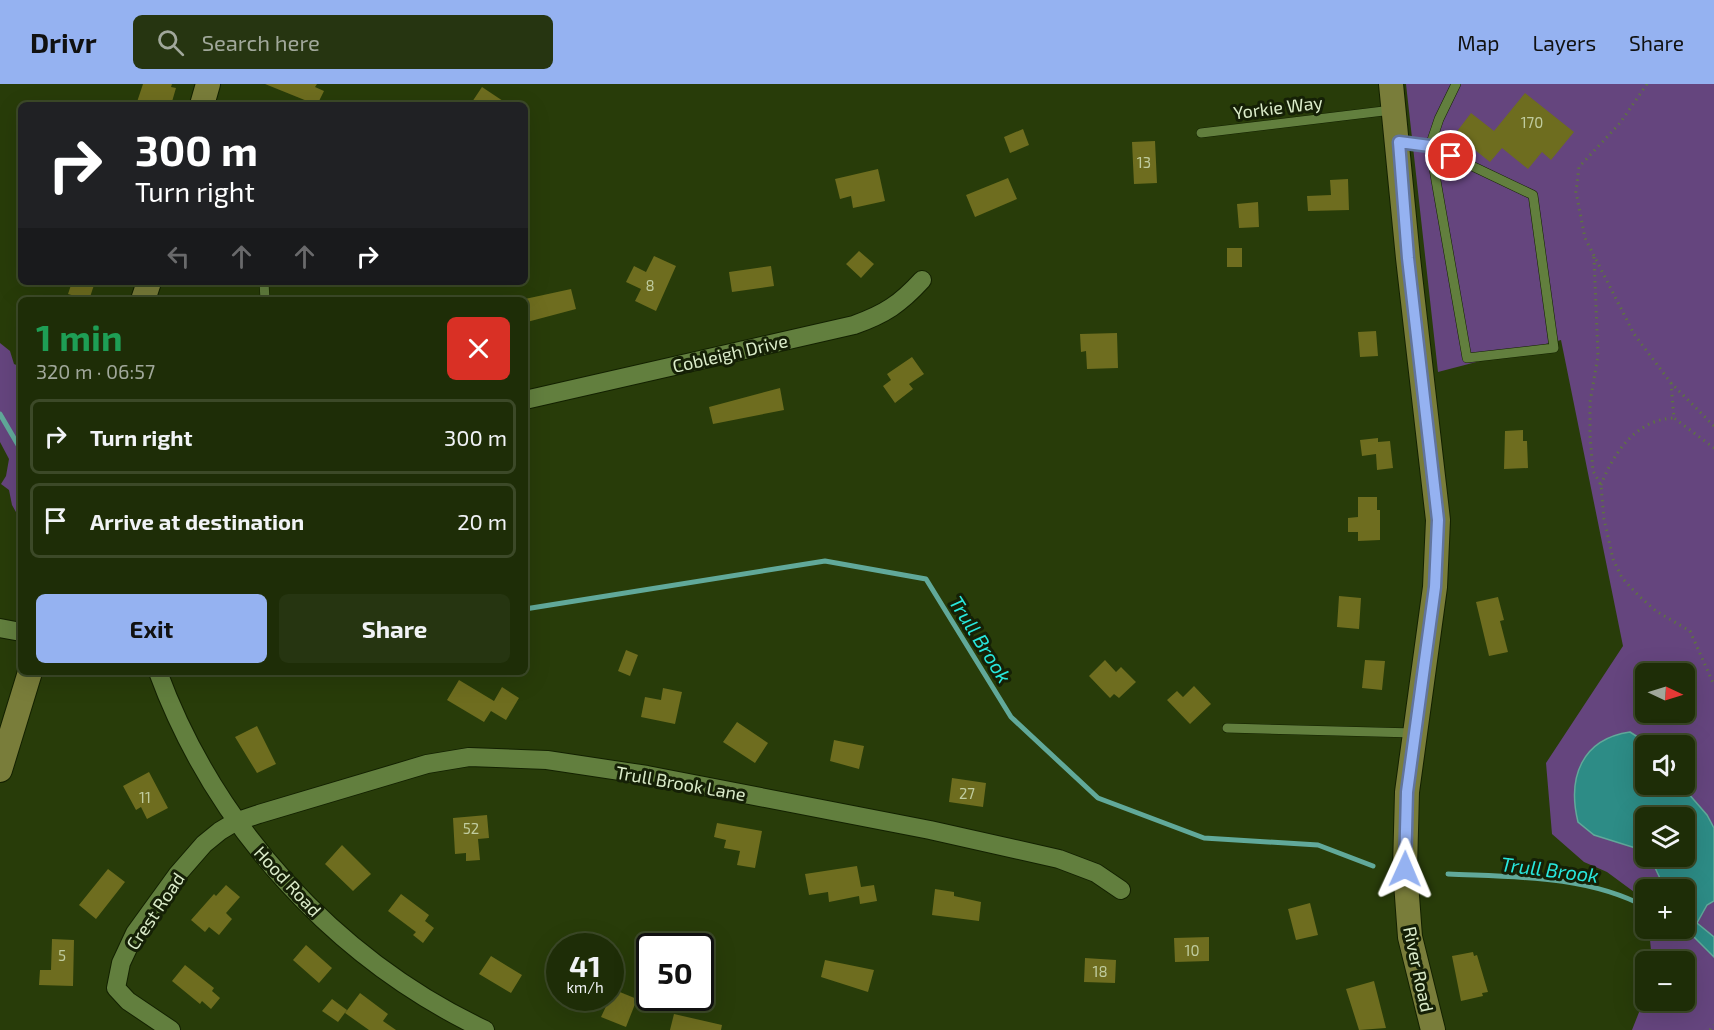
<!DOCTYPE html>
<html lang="en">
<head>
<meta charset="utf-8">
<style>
	:root { --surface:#1e2d07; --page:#263511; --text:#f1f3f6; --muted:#a1a89b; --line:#3c4928; --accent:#95b2f1 }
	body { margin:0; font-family:"Exo 2",sans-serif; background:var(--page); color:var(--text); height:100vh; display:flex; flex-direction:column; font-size:22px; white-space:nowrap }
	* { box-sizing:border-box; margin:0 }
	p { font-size:20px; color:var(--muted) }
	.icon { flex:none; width:33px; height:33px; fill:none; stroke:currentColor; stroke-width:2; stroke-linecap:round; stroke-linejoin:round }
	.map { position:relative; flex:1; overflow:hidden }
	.panel { position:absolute; left:18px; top:213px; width:510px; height:378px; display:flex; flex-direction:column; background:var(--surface); border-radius:9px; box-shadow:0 6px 24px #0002,0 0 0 2px var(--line) }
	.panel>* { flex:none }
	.hud { position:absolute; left:18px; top:18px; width:510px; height:183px; border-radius:9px; box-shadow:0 6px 24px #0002,0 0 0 2px var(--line); background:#202124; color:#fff; overflow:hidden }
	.needle { width:39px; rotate:94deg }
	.buttons { position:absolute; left:1635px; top:579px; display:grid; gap:12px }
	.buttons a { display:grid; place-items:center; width:60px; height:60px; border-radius:9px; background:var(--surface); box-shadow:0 6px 24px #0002,0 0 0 2px var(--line); font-size:30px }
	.speed { position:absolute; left:546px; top:849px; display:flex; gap:12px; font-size:30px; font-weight:700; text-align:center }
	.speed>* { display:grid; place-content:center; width:78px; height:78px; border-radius:50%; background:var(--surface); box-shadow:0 6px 24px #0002,0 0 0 2px var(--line); line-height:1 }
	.speed small { font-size:15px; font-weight:400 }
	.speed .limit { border:3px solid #111; border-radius:9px; background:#fff; color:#111 }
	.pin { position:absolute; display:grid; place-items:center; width:51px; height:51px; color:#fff; margin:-26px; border:3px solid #fff; border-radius:50%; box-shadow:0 2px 6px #0007 }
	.me { position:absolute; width:66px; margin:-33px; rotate:1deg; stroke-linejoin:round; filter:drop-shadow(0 0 4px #0008) }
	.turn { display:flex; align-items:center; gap:21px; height:126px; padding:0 18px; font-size:27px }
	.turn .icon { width:78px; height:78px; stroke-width:2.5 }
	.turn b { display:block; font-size:42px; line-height:51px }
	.lanes { display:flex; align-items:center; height:57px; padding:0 18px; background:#0003; justify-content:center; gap:30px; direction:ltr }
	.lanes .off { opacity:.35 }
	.round { display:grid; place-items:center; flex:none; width:63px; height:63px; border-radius:9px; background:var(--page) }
	.headline { display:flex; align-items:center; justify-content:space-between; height:102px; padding:0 18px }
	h1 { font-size:36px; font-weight:700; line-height:45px; color:#1e9e55 }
	.primary-button { display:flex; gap:12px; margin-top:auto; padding:12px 18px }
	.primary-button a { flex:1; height:69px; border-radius:9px; background:var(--accent); color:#111; font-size:24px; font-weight:700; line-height:69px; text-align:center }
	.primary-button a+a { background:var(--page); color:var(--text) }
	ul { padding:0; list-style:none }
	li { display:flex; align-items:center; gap:18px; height:75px; margin:0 12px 9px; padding:0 6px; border:3px solid var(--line); border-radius:9px }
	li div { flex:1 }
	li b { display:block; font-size:22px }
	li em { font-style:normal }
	header { display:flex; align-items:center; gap:36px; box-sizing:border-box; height:84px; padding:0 30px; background:var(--accent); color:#111 }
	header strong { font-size:28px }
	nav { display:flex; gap:33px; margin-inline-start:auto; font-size:21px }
	.search { width:420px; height:54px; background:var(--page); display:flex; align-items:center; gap:15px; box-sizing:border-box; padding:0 21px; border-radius:9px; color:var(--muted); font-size:22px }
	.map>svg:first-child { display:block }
	.green { fill:#65457e; fill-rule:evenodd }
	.water { fill:#2d8c86; stroke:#61a99a; stroke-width:1.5 }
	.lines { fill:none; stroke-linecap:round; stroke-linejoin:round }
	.stream { stroke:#61a99a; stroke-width:5 }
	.building { fill:#6e6d1f }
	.lane-casing { stroke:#132101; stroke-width:10 }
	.street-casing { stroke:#132101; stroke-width:20 }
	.secondary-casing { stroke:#132101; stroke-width:26 }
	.path { stroke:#5e7143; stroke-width:3; stroke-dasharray:1.5 4.5; stroke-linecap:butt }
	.lane { stroke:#627f3e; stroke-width:9 }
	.street { stroke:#627f3e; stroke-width:18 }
	.secondary { stroke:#797d3a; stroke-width:24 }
	.route-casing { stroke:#61749d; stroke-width:15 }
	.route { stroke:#95b2f1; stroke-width:10 }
	.labels { text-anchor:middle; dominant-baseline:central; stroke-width:6; stroke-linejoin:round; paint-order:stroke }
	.number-label { font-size:15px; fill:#c0cc9f }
	.street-label { font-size:18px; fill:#dbecca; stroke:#152006 }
	.water-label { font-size:20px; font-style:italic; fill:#28e8de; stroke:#152006 }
</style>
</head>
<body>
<header>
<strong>Drivr</strong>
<div class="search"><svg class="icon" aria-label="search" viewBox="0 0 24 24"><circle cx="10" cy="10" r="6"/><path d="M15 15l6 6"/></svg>Search here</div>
<nav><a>Map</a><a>Layers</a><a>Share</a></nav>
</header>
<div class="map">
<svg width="1714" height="946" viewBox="0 0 1714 946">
	<rect width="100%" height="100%" fill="#283c09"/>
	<path class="green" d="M1406 0H1714V946H1632L1645 913 1646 916H1684V878L1652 877 1649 845 1684 844V806H1646L1645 816 1607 788 1584 778 1552 750 1546 679 1623 562 1561 256 1438 288ZM1646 590H1684V628H1646ZM1646 662H1684V700H1646ZM1646 734H1684V772H1646Z
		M0 259 10 267 14 280 21 283V437L12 421 9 406 1 400 6 392 9 375 0 358Z"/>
	<path class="water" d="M1630 648 1650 661 1646 662V700L1681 701 1707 731 1714 744V817L1707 821 1697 839 1714 853V873L1685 844 1690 835V821L1685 819 1684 806 1665 805 1650 773 1684 772V734H1646L1645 767 1594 751 1578 738C1567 693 1582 655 1630 648Z"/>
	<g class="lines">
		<path class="stream" d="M0 330 21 366
			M525 525 825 477 926 495 1011 633 1098 714 1204 754 1318 761 1373 782
			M1448 790C1514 793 1586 791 1646 823"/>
	</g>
	<path class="building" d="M143 0H172L171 3 176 4 171 21H136Z
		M265 0H317L315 3 324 7 317 21Z
		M482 3 509 21H470Z
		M1525 9 1574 48 1551 76 1542 68 1528 85 1502 64 1490 78 1455 50 1471 29 1494 47Z
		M1023 45 1029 61 1010 69 1004 53Z
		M1155 57 1157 99 1134 100 1132 58Z
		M878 85 885 117 853 124 851 112 840 115 835 95Z
		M1008 94 1017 115 975 133 966 111Z
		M1348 95 1349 126 1308 127 1307 112 1331 111 1330 96Z
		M1258 118 1259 143 1239 144 1237 120Z
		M1227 164H1242V183H1227Z
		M859 167 874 180 861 194 846 180Z
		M654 172 676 182 656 227 635 217 641 205 626 198 634 182 646 188Z
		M771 182 774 202 732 208 729 188Z
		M72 198H95L89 216 68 210Z
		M571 205 576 225 527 238 525 236V215Z
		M1376 247 1378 272 1360 273 1358 248Z
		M1117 249 1118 284 1087 285 1086 267 1081 268 1080 250Z
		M912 273 924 290 909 300 913 305 895 319 883 302 891 296 887 290Z
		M780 304 784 326 713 340 709 323Z
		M1523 346V357H1527L1528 384 1504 385 1505 347Z
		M1378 354V358L1390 357 1393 384 1377 386 1376 370 1362 372 1360 356Z
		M1358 413H1377V426H1380V456L1358 457V448H1348V434L1358 433Z
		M1339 512 1361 514 1359 545 1337 543Z
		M1498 513 1504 536 1500 537 1508 568 1489 572 1476 518Z
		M626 566 638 571 630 592 618 587Z
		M1105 576 1116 588 1121 583 1136 598 1119 614 1114 610 1110 614 1089 592Z
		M1365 576 1385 577 1382 606 1362 604Z
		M459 596 494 617 502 603 519 614 506 636 491 627 484 638 447 616Z
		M1194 602 1211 620 1190 640 1167 616 1177 607 1183 613Z
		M663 604 682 608 675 640 641 633 645 613 661 616Z
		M737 638 768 659 755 679 723 658Z
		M257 642 276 680 257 689 235 653Z
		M834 656 864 662 859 685 830 677Z
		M149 688 168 724 147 735 141 723 136 726 123 702Z
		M952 694 986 699 983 723 949 718Z
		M487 731 489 754 478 755 480 776 466 777V769L455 770 453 734Z
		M717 739 762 747 755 784 737 781 740 767 724 764 726 756 714 753Z
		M342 761 371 790 353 807 325 780Z
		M857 782 861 803 874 801 877 817 860 820 859 812 829 818 828 808 809 811 805 790Z
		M108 785 125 798 96 835 79 821Z
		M226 801 240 813 226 829 232 835 219 851 209 843 205 848 191 836 214 810 216 812Z
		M935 805 954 808V812L981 818 979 837 932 831Z
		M401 810 429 831 425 837 434 844 423 859 413 851 416 848 388 827Z
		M1310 819 1318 851 1296 856 1288 825Z
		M1209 853V877L1175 878 1174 854Z
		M52 855 74 856 73 902 39 901 40 886H51Z
		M306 861 332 884 319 899 293 876Z
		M1473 868 1474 872 1477 871 1488 908 1482 909 1483 912 1461 917 1452 872Z
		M491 872 522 891 511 909 479 890Z
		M1085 874 1116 876 1115 899 1084 898Z
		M825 876 874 886 868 908 821 893Z
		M185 881 214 904 212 907 220 914 211 925 202 917 200 920 172 897Z
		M1374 897 1386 944 1359 946 1346 905Z
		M610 904 637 915 626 943 601 933 610 914Z
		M360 909 388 930 383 937 396 946H369L345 929Z
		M332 915 347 926 338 938 322 927Z
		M674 930 722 941 721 946H670Z"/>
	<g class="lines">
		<g class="lane-casing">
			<path id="lane" d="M1201 49 1392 26
				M1399 58 1430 62 1533 111 1554 264 1467 274 1430 62 1439 35 1456 0
				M264 198 265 216
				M1227 644 1414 649"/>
		</g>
		<g class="street-casing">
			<path id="street" d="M525 316 854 241C885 230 900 220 922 196
				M0 544 21 548
				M158 588C215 743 335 875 485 946
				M171 946 128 917 116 904 121 879 135 849 177 791 204 760 220 747 235 738 259 730 427 680 469 673 547 676 647 691 930 746 1059 775 1096 789 1121 806"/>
		</g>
		<g class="secondary-casing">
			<path id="secondary" d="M1391 0 1408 174 1438 436 1435 503 1407 708 1405 785 1410 853 1433 946
				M202 21 208 0
				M143 216 149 198
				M0 686 30 588"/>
		</g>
		<path class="path" d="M1647 0 1620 39 1579 83 1576 108 1585 154 1634 250 1671 299 1714 342
			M1594 173 1598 272 1590 318V352L1593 387 1601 401 1604 435 1613 475 1622 494 1639 512 1656 527 1690 547 1714 601
			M1671 299 1674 334 1714 364
			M1601 401C1613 369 1637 335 1674 334
			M1710 946 1714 941"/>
		<use href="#lane" class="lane"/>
		<use href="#street" class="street"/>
		<use href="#secondary" class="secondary"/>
	</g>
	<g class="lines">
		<g class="route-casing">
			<path id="route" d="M1405 785 1407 708 1435 503 1438 436 1408 174 1399 58 1430 62 1451 72"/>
		</g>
		<use href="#route" class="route"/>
	</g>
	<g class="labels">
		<g class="number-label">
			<text x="1532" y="38">170</text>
			<text x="1144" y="78">13</text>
			<text x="650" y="201">8</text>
			<text x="967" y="709">27</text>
			<text x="145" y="713">11</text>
			<text x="471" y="744">52</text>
			<text x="1192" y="866">10</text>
			<text x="62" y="871">5</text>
			<text x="1100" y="887">18</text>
		</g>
		<g class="street-label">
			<text transform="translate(1278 23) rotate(-7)">Yorkie Way</text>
			<text transform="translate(730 269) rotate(-13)">Cobleigh Drive</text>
			<text transform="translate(681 699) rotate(10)">Trull Brook Lane</text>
			<text transform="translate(288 797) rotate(47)">Hood Road</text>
			<text transform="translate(155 827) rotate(-56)">Crest Road</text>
			<text transform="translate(1419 885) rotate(78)">River Road</text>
		</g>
		<g class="water-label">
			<text transform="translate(981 555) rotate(58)">Trull Brook</text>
			<text transform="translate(1550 785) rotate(7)">Trull Brook</text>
		</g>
	</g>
</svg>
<div class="buttons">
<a><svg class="needle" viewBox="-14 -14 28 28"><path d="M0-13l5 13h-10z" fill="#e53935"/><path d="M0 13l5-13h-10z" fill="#a1a89b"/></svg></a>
<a><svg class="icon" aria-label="sound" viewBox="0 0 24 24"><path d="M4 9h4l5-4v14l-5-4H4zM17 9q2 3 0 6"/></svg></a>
<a><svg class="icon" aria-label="layers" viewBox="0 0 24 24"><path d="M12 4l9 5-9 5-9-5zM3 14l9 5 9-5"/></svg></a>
<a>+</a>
<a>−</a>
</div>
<div class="speed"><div>41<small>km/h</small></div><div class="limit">50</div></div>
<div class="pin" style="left:1451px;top:72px;background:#d93025"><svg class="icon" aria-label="arrive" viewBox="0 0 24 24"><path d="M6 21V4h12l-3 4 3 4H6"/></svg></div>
<svg class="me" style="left:1405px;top:785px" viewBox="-20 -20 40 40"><path d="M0-17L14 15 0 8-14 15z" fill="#95b2f1" stroke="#fff" stroke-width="4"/></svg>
<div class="hud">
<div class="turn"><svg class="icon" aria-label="right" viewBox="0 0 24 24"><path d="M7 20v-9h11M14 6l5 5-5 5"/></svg><div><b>300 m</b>Turn right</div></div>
<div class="lanes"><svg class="icon off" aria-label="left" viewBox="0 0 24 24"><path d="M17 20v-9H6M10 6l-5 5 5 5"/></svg><svg class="icon off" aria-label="ahead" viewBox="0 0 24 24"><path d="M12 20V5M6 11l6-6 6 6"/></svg><svg class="icon off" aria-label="ahead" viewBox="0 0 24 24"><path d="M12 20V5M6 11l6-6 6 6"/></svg><svg class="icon" aria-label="right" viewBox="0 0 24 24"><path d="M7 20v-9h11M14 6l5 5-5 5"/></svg></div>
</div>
<section class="panel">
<div class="headline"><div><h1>1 min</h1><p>320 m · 06:57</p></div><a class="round" style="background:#d93025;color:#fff"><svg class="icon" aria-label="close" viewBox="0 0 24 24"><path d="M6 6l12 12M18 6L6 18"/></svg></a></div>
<ul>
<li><svg class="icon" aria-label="right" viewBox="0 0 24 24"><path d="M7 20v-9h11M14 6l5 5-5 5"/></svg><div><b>Turn right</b></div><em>300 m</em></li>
<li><svg class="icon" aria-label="arrive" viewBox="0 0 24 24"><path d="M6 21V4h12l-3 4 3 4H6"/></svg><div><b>Arrive at destination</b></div><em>20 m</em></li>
</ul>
<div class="primary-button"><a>Exit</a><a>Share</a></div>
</section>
</div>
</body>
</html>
